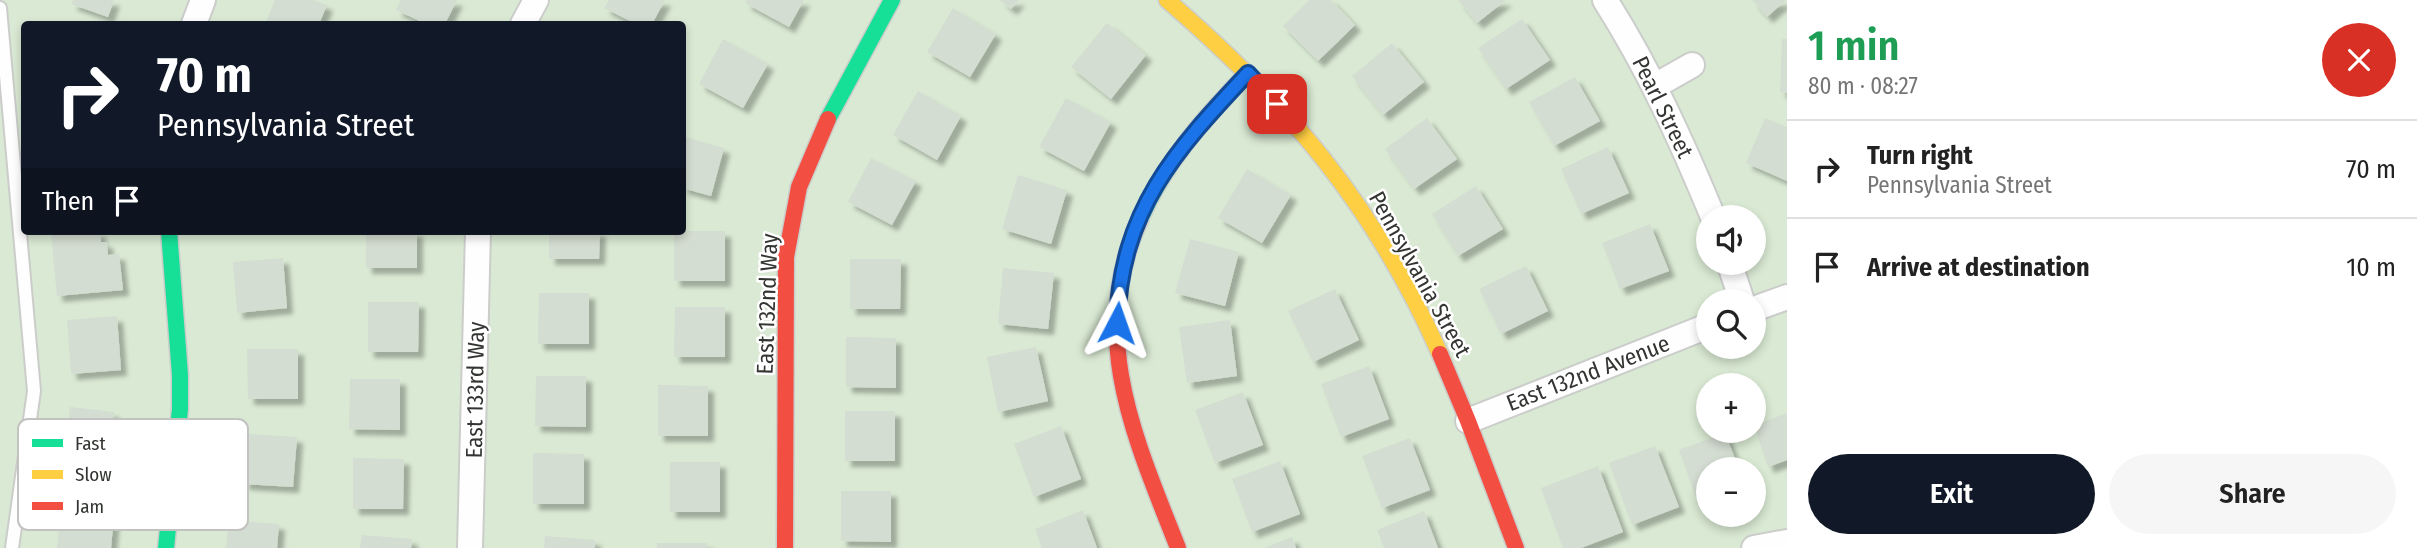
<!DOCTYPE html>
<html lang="en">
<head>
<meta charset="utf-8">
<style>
	:root { --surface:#fff; --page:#f6f6f6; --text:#222; --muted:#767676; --line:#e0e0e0; --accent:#111827 }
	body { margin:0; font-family:"Fira Sans Condensed",sans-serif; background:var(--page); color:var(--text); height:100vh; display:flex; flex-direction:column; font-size:26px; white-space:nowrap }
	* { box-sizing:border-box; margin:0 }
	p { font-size:23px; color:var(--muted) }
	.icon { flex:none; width:38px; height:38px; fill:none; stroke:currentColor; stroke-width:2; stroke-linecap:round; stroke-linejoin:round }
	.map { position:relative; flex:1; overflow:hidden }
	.panel { display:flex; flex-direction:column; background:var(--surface); width:630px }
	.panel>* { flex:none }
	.hud { position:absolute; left:21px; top:21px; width:665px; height:214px; border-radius:7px; box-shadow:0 4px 10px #0003; background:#111827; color:#fff; overflow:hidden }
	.tools { position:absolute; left:1696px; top:205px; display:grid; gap:14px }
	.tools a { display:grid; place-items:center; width:70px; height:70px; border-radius:50%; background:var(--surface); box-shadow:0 4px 10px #0003; font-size:35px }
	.pin { position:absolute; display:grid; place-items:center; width:60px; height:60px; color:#fff; margin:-30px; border-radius:14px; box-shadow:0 4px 10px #0006 }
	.me { position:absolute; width:77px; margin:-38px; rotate:4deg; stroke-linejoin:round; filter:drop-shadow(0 0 5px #0008) }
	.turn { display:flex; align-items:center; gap:24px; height:147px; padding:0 21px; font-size:32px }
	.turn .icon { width:91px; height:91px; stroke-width:2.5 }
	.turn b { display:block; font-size:49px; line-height:60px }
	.then { display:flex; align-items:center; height:66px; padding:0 21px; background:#0003; gap:14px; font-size:26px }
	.round { display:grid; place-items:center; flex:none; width:74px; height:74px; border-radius:37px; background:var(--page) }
	.summary { display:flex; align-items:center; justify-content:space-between; height:119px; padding:0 21px }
	h1 { font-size:42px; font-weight:600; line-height:52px; color:#1e9e55 }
	.button { display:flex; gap:14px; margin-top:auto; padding:14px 21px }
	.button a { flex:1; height:80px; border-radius:42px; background:var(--accent); color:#fff; font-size:28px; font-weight:600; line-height:80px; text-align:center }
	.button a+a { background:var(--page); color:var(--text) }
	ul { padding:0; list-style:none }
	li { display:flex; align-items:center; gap:21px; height:98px; padding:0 21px; border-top:2px solid var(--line) }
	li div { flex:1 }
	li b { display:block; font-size:26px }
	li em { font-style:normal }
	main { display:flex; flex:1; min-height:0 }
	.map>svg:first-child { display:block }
	.green { fill:#d9e9d3; fill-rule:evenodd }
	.building { fill:#d4ddd1; filter:url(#shadow) }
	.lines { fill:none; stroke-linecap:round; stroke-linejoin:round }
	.lane-casing { stroke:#cbcdca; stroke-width:16 }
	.street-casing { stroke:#cbcdca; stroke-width:28 }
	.fast-casing { stroke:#cbcdca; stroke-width:19 }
	.slow-casing { stroke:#cbcdca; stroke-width:19 }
	.jam-casing { stroke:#cbcdca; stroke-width:19 }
	.lane { stroke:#fefefe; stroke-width:12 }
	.street { stroke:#fefefe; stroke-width:24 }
	.fast { stroke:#16e098; stroke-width:16 }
	.slow { stroke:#ffcf43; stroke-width:16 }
	.jam { stroke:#f24e42; stroke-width:16 }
	.route-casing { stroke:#114b97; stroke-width:18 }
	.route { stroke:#1a73e8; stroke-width:12 }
	.labels { text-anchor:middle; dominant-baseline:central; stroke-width:5; stroke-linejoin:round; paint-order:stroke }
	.street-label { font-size:23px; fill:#323531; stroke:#fff }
	.key { fill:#fff; stroke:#c2c2c1; stroke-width:2 }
	.key-label { font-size:19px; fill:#323531 }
</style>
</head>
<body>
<main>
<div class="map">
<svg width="1787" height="548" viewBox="0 0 1787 548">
	<defs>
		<filter id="shadow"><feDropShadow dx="6" dy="6" stdDeviation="2" flood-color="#0004"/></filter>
	</defs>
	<rect width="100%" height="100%" fill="#f6faf5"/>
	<path class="green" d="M0 0H1787V548H0ZM24 24H682V231H24ZM1708 217H1754V262H1708ZM1708 301H1754V346H1708ZM1708 385H1754V430H1708ZM1708 469H1754V514H1708Z"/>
	<path class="building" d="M73 0H114L108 17 71 4Z
		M275 0H313L327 5 319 24H265Z
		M401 0H457L445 24H426L396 10Z
		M609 0H665L652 24H636L604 8Z
		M747 0H804L789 27 745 3Z
		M1000 0H1019L1011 9Z
		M1309 0H1331L1355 25 1318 61 1283 26Z
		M1458 0H1506L1477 23Z
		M1752 0H1786L1767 17Z
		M953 8 996 34 970 77 927 52Z
		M1522 19 1550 60 1506 89 1478 48Z
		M1107 23 1146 55 1111 99 1071 67Z
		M723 39 768 64 743 108 699 84Z
		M1782 39H1787V93L1780 92Z
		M1392 43 1424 82 1383 115 1352 76Z
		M1575 77 1600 121 1554 146 1529 102Z
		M918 91 961 116 937 160 893 135Z
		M1066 98 1111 122 1084 171 1039 147Z
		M1427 118 1457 159 1414 189 1385 149Z
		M1765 118 1787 127V181L1746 163Z
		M682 136 724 148 711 196 682 188Z
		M1608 147 1629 193 1581 214 1561 169Z
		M871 158 916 181 892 225 848 202Z
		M1247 169 1291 195 1262 243 1218 218Z
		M1018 175 1067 190 1051 244 1002 229Z
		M1476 186 1503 229 1458 256 1432 214Z
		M1650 224 1669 271 1620 289 1602 243Z
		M100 231 101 242H107L108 255 119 254 123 290 57 296 51 235Z
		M366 231H417V268H366Z
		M549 231H600L599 259H549Z
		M674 231H725V281H674Z
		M1190 239 1239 252 1225 306 1175 293Z
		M283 258 287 308 237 313 233 262Z
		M850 259H901L900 309H850Z
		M1526 266 1548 311 1501 334 1479 289Z
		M1003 268 1054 273 1048 329 998 324Z
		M1335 289 1359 340 1313 362 1288 311Z
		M539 293H589V344H538Z
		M368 302H419L418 352H368Z
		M675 307H725V357H674Z
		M117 316 121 370 71 374 67 320Z
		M1230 320 1237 376 1187 383 1179 327Z
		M846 337 896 338V388L846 387Z
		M1036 347 1048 401 998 412 987 357Z
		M247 349H298V399H248Z
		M1369 366 1389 419 1341 437 1321 384Z
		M536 376H586V427L535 426Z
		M350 379H400V430L349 429Z
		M658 385 708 386V436H658Z
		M1243 392 1263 445 1215 463 1195 410Z
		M70 407 114 412 112 436 122 437 119 472 92 469 93 461 64 458Z
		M845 411H895V461H845Z
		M1787 413V460L1768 467 1754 425Z
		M1061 426 1081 479 1034 497 1014 444Z
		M1725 433 1739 469H1708V492L1696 497 1679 450Z
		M247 434 297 437 293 487 243 484Z
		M1410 438 1430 490 1382 508 1362 456Z
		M1655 446 1679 507 1632 525 1609 463Z
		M533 453 584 454V504H533Z
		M353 458 404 459 403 509H353Z
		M1280 461 1300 514 1252 532 1232 479Z
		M670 462H720V512H670Z
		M1598 466 1623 532 1581 548H1563L1541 488Z
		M62 490 116 494 111 548H57Z
		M841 491H891V542L841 541Z
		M1083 510 1097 548H1042L1035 529Z
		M1424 511 1438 548H1384L1377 530Z
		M229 520 279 524 277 548H226Z
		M362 535 412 539 411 548H360Z
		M545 536 595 540V548H544Z
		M1292 537 1296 548H1264Z
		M657 543H707V548H657Z"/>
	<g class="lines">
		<g class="lane-casing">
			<path id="lane" d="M0 8 34 391 12 548"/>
		</g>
		<g class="street-casing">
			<path id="street" d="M1605 0C1649 69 1682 142 1713 217
				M194 24 203 0
				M523 24 536 0
				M1655 86 1692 65
				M1729 262 1742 301
				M1754 309 1787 297
				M1468 421 1708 326
				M470 548 478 231
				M1754 548 1787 542"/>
		</g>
		<g class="fast-casing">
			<path id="fast" d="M828 119 892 0
				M1140 219C1165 162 1204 118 1248 73
				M166 548 180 409V375L169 231"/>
		</g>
		<g class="slow-casing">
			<path id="slow" d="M1167 0C1289 105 1375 206 1440 354"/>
		</g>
		<g class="jam-casing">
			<path id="jam" d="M1140 219C1087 337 1135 438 1178 548
				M1440 354 1468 421 1516 548
				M785 548 786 257 799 187 828 119"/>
		</g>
		<use href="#lane" class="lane"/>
		<use href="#street" class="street"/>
		<use href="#fast" class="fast"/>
		<use href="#slow" class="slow"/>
		<use href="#jam" class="jam"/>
	</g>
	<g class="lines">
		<g class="route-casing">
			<path id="route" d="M1117 323C1121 210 1174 152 1248 73L1277 104"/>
		</g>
		<use href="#route" class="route"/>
	</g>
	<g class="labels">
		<g class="street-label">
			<text transform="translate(1663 107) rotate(64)">Pearl Street</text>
			<text transform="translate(1420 274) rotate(61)">Pennsylvania Street</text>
			<text transform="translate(767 304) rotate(-88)">East 132nd Way</text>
			<text transform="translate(1588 373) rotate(-21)">East 132nd Avenue</text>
			<text transform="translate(475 390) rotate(-89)">East 133rd Way</text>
		</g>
	</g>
	<rect x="18" y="419" width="230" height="111" rx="10" class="key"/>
	<rect x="32" y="439" width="31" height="8" fill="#16e098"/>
	<rect x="32" y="470" width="31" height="9" fill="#ffcf43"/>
	<rect x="32" y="502" width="31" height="8" fill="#f24e42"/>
	<g class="key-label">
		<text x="75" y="450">Fast</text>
		<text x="75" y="481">Slow</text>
		<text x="75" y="513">Jam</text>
	</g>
</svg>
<div class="tools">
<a><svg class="icon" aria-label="sound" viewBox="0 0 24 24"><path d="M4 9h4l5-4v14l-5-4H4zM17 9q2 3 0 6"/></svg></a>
<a><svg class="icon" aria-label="search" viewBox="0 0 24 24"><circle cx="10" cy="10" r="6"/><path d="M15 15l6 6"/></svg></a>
<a>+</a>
<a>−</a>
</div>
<div class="pin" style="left:1277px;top:104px;background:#d93025"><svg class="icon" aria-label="arrive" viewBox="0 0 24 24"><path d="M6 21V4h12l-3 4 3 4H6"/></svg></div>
<svg class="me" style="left:1117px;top:323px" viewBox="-20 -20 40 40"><path d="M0-17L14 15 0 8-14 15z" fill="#1a73e8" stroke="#fff" stroke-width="4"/></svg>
<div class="hud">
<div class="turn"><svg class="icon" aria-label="right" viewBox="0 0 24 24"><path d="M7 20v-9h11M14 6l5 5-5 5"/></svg><div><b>70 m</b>Pennsylvania Street</div></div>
<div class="then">Then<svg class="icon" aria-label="arrive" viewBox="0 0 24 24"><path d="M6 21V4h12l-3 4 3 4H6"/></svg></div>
</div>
</div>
<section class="panel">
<div class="summary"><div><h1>1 min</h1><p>80 m · 08:27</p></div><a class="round" style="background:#d93025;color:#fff"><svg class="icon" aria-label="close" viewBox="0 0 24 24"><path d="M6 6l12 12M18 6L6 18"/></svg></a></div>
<ul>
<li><svg class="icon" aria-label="right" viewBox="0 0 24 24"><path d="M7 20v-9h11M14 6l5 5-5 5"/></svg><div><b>Turn right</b><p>Pennsylvania Street</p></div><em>70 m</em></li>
<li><svg class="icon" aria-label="arrive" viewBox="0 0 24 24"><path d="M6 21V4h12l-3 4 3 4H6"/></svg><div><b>Arrive at destination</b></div><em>10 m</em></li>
</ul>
<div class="button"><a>Exit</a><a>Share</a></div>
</section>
</main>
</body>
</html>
